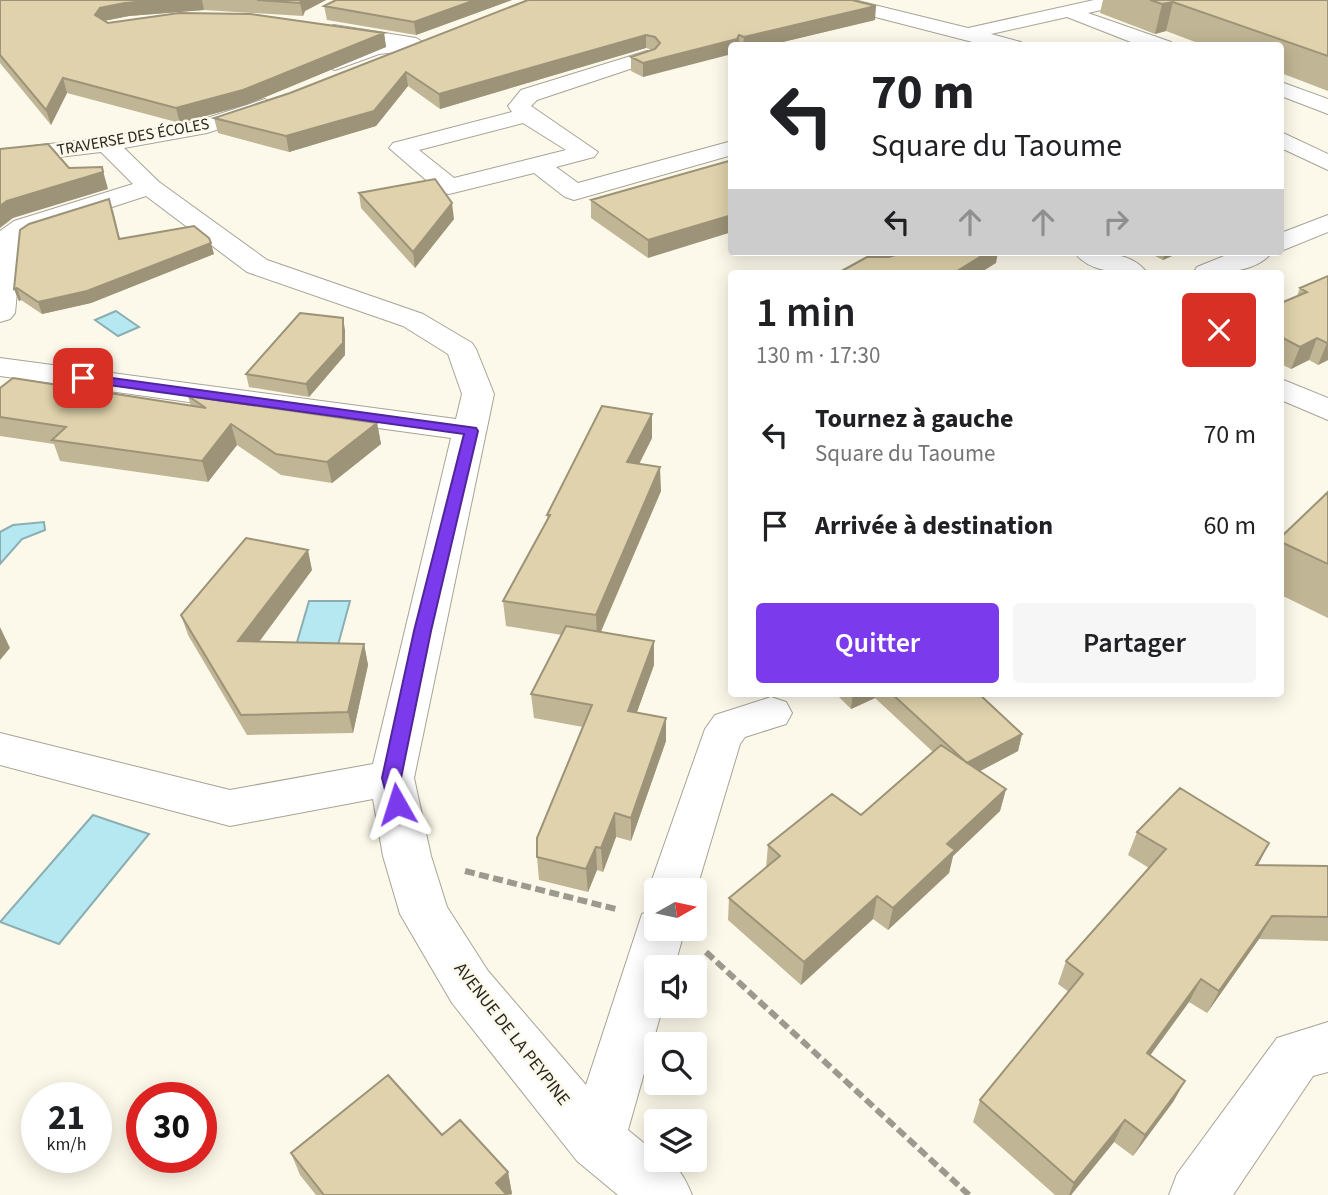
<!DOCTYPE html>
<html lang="fr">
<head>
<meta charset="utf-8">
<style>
	:root { --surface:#fff; --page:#f6f6f6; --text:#202124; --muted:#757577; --accent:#7c3aed }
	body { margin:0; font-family:"Source Sans 3",sans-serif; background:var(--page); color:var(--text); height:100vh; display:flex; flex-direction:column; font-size:26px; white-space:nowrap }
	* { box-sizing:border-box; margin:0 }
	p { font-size:23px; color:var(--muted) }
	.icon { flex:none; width:38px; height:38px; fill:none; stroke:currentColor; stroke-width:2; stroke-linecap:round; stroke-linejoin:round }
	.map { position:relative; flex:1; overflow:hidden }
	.panel { position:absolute; left:728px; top:270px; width:556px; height:427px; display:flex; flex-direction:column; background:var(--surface); border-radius:7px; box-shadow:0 4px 18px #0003 }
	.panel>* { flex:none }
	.top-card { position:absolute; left:728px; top:42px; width:556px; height:214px; border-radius:7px; box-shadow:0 4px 18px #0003; background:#fff; color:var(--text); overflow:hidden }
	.needle { width:46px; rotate:81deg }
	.buttons { position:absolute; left:644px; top:878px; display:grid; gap:14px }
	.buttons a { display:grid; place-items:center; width:63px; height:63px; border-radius:7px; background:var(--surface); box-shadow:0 4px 18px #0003; font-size:35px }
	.speed { position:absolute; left:21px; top:1082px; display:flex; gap:14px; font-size:35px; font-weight:700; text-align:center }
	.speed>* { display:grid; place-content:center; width:91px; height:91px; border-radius:50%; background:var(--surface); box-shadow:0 4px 18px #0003; line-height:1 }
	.speed small { font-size:18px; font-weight:400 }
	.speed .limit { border:10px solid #d22; background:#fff; color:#111 }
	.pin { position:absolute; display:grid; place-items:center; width:60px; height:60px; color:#fff; margin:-30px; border-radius:14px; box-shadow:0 4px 10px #0006 }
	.me { position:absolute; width:77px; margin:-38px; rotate:354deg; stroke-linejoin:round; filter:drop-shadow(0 0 5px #0008) }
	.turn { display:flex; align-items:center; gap:24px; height:147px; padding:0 28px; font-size:32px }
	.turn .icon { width:91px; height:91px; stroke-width:2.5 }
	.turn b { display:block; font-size:49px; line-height:60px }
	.lanes { display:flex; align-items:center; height:66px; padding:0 28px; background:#0003; justify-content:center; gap:35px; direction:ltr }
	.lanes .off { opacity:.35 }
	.round { display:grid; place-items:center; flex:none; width:74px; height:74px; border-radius:7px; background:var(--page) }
	.overview { display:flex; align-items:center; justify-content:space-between; height:119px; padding:0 28px }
	h1 { font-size:42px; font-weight:600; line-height:52px }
	.button { display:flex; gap:14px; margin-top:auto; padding:14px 28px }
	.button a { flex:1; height:80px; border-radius:7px; background:var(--accent); color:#fff; font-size:28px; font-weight:600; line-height:80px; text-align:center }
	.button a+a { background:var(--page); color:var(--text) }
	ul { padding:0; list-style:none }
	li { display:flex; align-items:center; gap:21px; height:91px; padding:0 28px }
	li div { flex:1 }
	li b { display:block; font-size:26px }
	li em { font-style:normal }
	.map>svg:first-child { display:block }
	.water { fill:#b6e8f1; stroke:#8baeb3; stroke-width:2 }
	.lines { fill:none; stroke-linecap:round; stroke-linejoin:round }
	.minor-casing { stroke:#a7a396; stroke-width:2 }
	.path { stroke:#9c998f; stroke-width:6; stroke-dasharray:10 4.5; stroke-linecap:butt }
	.minor { fill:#fff; fill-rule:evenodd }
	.wall { fill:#c0b594 }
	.shaded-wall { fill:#9c9378 }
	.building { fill:#dfd2ac; stroke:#9c9378; stroke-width:2 }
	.route { fill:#7c3aed; stroke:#51269a; stroke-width:2 }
	.labels { text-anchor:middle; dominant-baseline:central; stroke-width:5; stroke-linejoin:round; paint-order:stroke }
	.far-street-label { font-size:16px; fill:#282621; stroke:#fdf9ea }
	.street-label { font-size:18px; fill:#282621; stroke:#fdf9ea }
</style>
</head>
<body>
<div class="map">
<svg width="1328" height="1195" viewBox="0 0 1328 1195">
	<rect width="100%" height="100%" fill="#fdf9ea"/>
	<path class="water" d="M116 311 139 327 118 336 95 320Z
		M44 522 45 530 22 539 0 564V532L13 525Z
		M309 601H350L335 656H293Z
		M93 815 149 834 59 944 0 922Z"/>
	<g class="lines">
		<g class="minor-casing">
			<path id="minor" d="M823 0H854L968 28 1094 0H1129L1127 4 1088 13 1171 42 1174 46H1141L1067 17 991 34 1021 42 1024 46H988L825 4Z
				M334 25 416 38 426 44 416 50 379 54 335 70 328 68 325 64 328 60 371 43 327 35 324 31 327 27Z
				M647 51 654 53 657 57 654 61 537 100 531 106 598 152 594 157 556 167 578 183 732 141V155L574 200 565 197 534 173 449 194 440 192 389 148 393 143 512 112 508 106 521 90ZM523 123 566 150 454 178 419 150Z
				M1281 82 1328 99V114L1281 96Z
				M265 99 276 106 273 111 207 133 124 148 159 182 267 260 423 314 472 343 476 349 494 394 414 778 431 856 447 907 488 971 586 1085 642 914 656 909V929H685L674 968H656V1006H663L628 1130 656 1153V1160C677 1160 685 1178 692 1195H618L577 1161 452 1003 400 914 383 856 373 799 230 826 0 765V733L230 790 373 764 451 438 0 376V358L456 419 462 394 448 354 403 326 247 272 146 196 32 233 22 240 15 313 10 319 0 322V231L14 221 133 184 101 152 0 164V150L107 137 195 122Z
				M1281 132 1328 154V170L1281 148Z
				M1328 215V232L1281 251V233Z
				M1074 252C1098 252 1132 251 1147 273 1123 273 1090 274 1074 252Z
				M1234 252H1272C1256 274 1217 273 1193 273L1197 267Z
				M1281 379 1328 398V420L1281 400Z
				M771 697 786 702 792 713 786 724 745 737 740 744 695 894V891H656L655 905 648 891 705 729 715 715Z
				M1328 1022V1072L1313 1076 1233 1195H1169L1177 1174 1277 1038Z"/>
		</g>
		<path class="path" d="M465 871 616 909
			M706 952 969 1195"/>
		<use href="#minor" class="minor"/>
	</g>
	<path class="wall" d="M0 0H326L305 11 303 16 204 10 129 16 105 21 108 23 384 33 386 47 246 105 180 123 67 93 51 125 0 63Z
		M512 0 416 35 327 20 324 6Z
		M528 0 875 20 766 46H732L643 77 631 71V57L653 50 646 48 440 109 408 86 376 126 289 152 218 133 214 118 290 93Z
		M1103 0H1328V91L1281 73V46H1206L1166 31 1155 34 1100 13Z
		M732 160 648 258 591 218V200Z
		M359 193 454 219 415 268 361 208Z
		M113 210 120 239 214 254 91 303 42 314 21 300 19 301 14 289Z
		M1147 252H1181L1163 260Z
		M1328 276V360L1318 365 1309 360 1291 369 1281 364V303L1297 296 1300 288Z
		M345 330V355L309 397 249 387 246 374Z
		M0 388 191 406 188 396 377 423 381 444 332 483 281 475 237 445 208 482 60 461 54 444 0 436Z
		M652 414V438L639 464 661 491 601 632 654 641V665L637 712 666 718V741L631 841 616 837 603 872 597 870 588 892 539 880 537 857 583 727 534 718 531 694 562 635 506 626 503 601 548 520 547 515Z
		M1328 492V618L1281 595V537Z
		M312 570 259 642 364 644 368 665 353 733 247 735 188 635 181 615Z
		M835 693H978L1022 734 1018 751 980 771 1006 789 1000 811 953 856 949 873 888 930 873 919 801 985 728 920 729 898 766 868 768 845 861 815 933 752 875 698 851 709Z
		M1137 832 1258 865H1328V941L1259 939 1207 1013 1189 1002 1150 1055 1185 1081 1173 1102 1133 1156 1114 1142 1071 1195H1055L973 1122 980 1100 1069 992 1058 984 1066 961 1149 868 1128 855Z
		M442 1135 508 1172 512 1194 511 1195H316L300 1175 291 1153Z"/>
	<path class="shaded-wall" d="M157 0H202L204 10 129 16 103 21 95 15 100 8 125 3Z
		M301 0H326L305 11 303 16 300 3Z
		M475 0H512L416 35 414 22Z
		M1173 2 1166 31 1155 34 1162 4Z
		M876 6 875 20 766 46H743L744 37Z
		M384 33 386 47 246 105 180 123 176 108Z
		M646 35V48L440 109 439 94Z
		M739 35V46H732V54L643 77V63Z
		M406 72 408 86 376 126 289 152 286 136Z
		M63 78 67 93 51 125 46 110Z
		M102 167 108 189 13 218 0 228V206L7 201Z
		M452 203 454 219 415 268 413 252Z
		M732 215V232L648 258V240Z
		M211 243 214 254 91 303 42 314 38 302Z
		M988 252H998L996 263 980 273H954Z
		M1165 252H1181L1163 260Z
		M17 288 21 300 19 301 14 289Z
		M343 318 345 330V355L309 397 306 384Z
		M1317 338 1309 360 1291 369 1300 347Z
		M1328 342V360L1318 365 1327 343Z
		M652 414V438L628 486 627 462Z
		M377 423 381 444 332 483 327 462Z
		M231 424 237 445 208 482 202 461Z
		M660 467 661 491 597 640 596 615Z
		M308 550 312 570 244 662 238 641Z
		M0 627 10 648 0 660Z
		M654 641V665L629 734 628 711Z
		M364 644 368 665 353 733 348 712Z
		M853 693H876L875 698 851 709Z
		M666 718V741L631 841V818Z
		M1022 734 1018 751 963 780 967 763Z
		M1006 789 1000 811 953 856 949 873 888 930 893 908 947 844Z
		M615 813 616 837 603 872 601 848Z
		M1269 843 1257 867 1256 865Z
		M596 847 597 870 588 892 586 869Z
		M877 896 873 919 801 985 804 962Z
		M1272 916 1259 939 1207 1013 1219 991Z
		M1201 979 1189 1002 1136 1075 1147 1053Z
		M1185 1081 1173 1102 1133 1156 1145 1135Z
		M1125 1120 1114 1142 1071 1195H1069L1074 1183Z
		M508 1172 512 1194 498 1195 496 1183Z"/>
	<path class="building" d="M0 0H157L125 3 100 8 95 15 108 23 179 13 250 14 384 33 243 90 176 108 63 78 46 110 0 55Z
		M257 0H301L300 3Z
		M336 0H475L414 22 324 6Z
		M528 0H852L876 6 744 37 739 35 737 39 643 63 631 57 655 49 660 43 655 37 646 35 439 94 406 72 374 111 286 136 214 118 290 93Z
		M1150 0H1328V56L1173 2 1162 4Z
		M48 144 69 168 102 167 103 172 7 201 0 206V149Z
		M732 160V215L648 240 591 200Z
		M435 179 452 203 413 252 359 193Z
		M109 199 119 239 194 226 209 238 211 243 87 291 38 302 17 288 14 289 20 230 29 224Z
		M905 252H988L954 273H838L867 257H889Z
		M1328 276V342L1327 343 1317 338 1300 347 1281 337V303L1307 292 1300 288Z
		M300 313 343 318V343L306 384 246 374Z
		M13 378 206 408 188 396 377 423 327 462 276 454 231 424 202 461 52 440 66 427 0 417V388Z
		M602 406 652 414 627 462 660 467 596 615 503 601 550 515H547Z
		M1328 492V564L1281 542V537Z
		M246 538 308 550 238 641 364 644 348 712 241 715 181 615Z
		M566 626 654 641 628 711 666 718 631 818 615 813 601 848 596 847 586 869 537 857V838L592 705 531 694Z
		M891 693H978L1022 734 967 763Z
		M941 745 1006 789 947 844 955 850 893 908 877 896 804 962 729 898 780 856 768 845 832 794 861 815Z
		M1180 788 1269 843 1256 865 1328 866V917L1272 916 1219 991 1201 979 1147 1053 1185 1081 1145 1135 1125 1120 1074 1183 980 1100 1083 974 1066 961 1166 849 1137 832Z
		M388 1075 442 1135 460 1120 508 1172 496 1183 507 1195H324L291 1153Z"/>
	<path class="route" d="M83 374 476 428 478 431 431 631 401 778 406 804 403 809H390L382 778 414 631 464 434 79 381V375Z"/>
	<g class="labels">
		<g class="far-street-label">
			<text transform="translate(133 137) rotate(-10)">TRAVERSE DES ÉCOLES</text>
		</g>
		<g class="street-label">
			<text transform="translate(512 1034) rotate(52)">AVENUE DE LA PEYPINE</text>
		</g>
	</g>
</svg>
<div class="buttons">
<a><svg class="needle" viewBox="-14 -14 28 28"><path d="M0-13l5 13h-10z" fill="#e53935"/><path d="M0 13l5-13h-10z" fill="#757577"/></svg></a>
<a><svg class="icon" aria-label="sound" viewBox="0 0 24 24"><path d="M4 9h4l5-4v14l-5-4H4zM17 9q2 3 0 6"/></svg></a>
<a><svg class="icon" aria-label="search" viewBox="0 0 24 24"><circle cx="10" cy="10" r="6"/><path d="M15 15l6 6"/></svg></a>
<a><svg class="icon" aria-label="layers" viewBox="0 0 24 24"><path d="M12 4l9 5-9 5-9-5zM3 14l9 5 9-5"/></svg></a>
</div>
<div class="speed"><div>21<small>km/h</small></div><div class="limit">30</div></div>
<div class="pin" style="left:83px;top:378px;background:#d93025"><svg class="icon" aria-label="arrive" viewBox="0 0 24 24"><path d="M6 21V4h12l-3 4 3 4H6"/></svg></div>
<svg class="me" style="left:397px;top:804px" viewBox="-20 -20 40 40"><path d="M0-17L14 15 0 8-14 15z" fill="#7c3aed" stroke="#fff" stroke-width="4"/></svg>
<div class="top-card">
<div class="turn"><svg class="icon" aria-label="left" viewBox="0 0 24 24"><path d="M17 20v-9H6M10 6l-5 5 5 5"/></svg><div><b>70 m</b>Square du Taoume</div></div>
<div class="lanes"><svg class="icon" aria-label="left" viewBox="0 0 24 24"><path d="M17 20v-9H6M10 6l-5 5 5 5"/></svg><svg class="icon off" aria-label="ahead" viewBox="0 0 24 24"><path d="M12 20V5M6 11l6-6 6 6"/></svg><svg class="icon off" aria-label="ahead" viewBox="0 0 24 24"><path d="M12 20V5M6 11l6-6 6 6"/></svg><svg class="icon off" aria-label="right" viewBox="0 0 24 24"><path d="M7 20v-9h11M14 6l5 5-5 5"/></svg></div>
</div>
<section class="panel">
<div class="overview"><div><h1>1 min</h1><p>130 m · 17:30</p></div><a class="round" style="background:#d93025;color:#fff"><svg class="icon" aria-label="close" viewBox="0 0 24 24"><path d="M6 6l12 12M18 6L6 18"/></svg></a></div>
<ul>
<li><svg class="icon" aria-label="left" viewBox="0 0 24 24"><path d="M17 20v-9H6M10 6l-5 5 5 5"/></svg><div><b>Tournez à gauche</b><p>Square du Taoume</p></div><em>70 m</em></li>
<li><svg class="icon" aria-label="arrive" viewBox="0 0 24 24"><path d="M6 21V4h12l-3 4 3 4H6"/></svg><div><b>Arrivée à destination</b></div><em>60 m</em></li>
</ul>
<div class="button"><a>Quitter</a><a>Partager</a></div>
</section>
</div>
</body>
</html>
